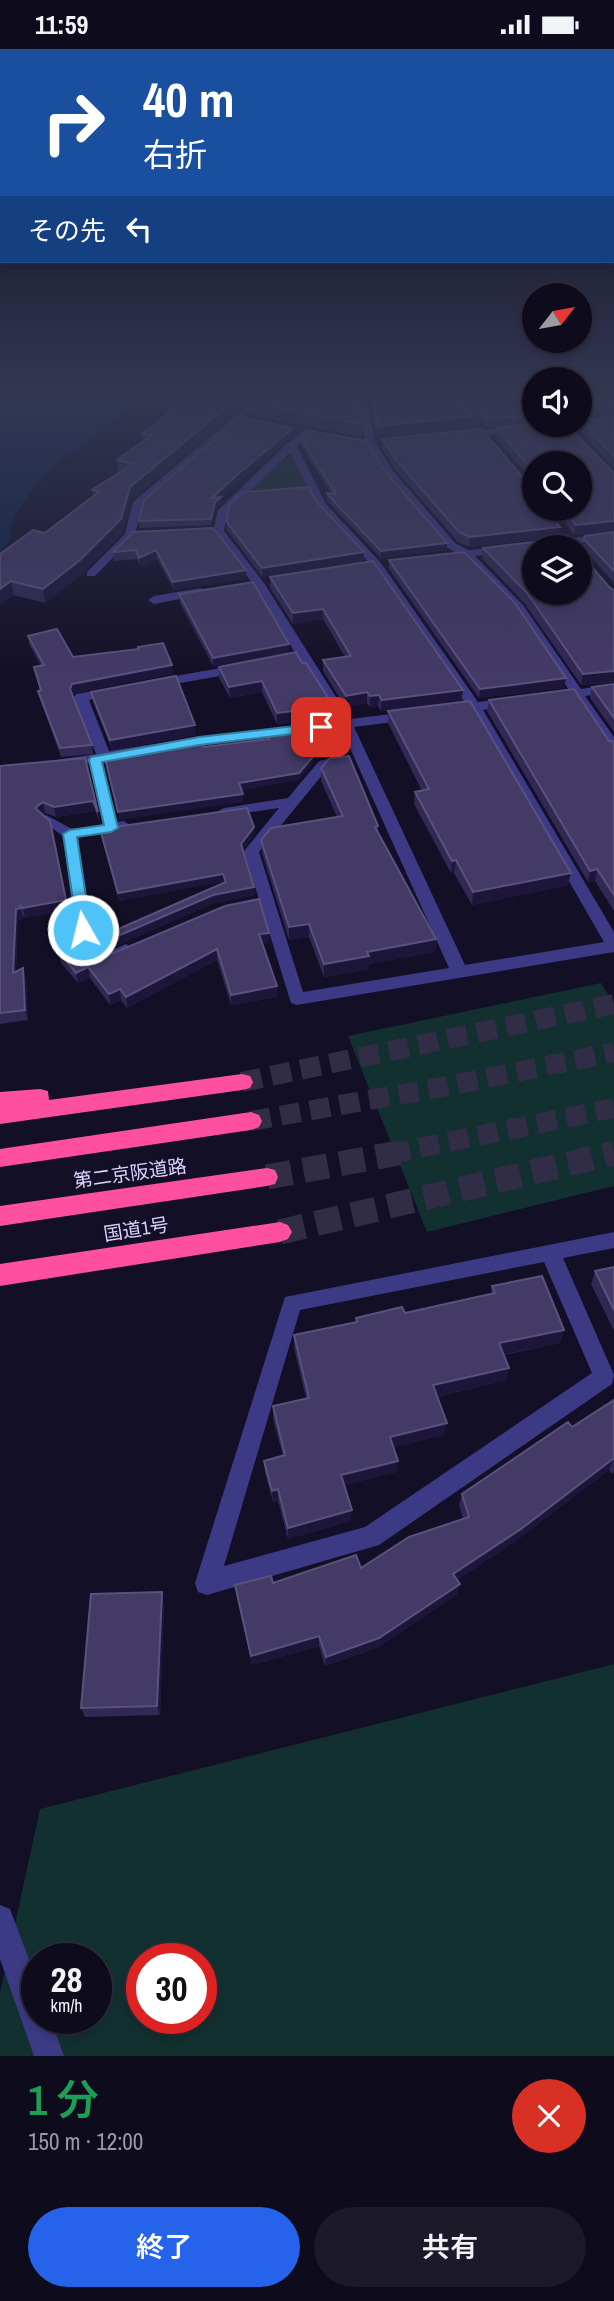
<!DOCTYPE html>
<html lang="ja">
<head>
<meta charset="utf-8">
<style>
	:root { --surface:#0e0b1c; --page:#1c1929; --text:#f1f3f6; --muted:#9b9ba3; --line:#2e2b3b; --accent:#2563eb }
	body { margin:0; font-family:"Archivo Narrow","Noto Sans JP",sans-serif; background:var(--page); color:var(--text); height:100vh; display:flex; flex-direction:column; font-size:26px; white-space:nowrap }
	* { box-sizing:border-box; margin:0 }
	p { font-size:23px; color:var(--muted) }
	.icon { flex:none; width:38px; height:38px; fill:none; stroke:currentColor; stroke-width:2; stroke-linecap:round; stroke-linejoin:round }
	.map { position:relative; height:2007px; overflow:hidden }
	.panel { display:flex; flex-direction:column; background:var(--surface); flex:1 }
	.panel>* { flex:none }
	.top-card { position:absolute; left:0px; top:0px; width:614px; height:214px; box-shadow:0 4px 10px #0003,0 0 0 2px var(--line); background:#1a4fa0; color:#fff; overflow:hidden }
	.needle { width:46px; rotate:59deg }
	.buttons { position:absolute; left:522px; top:234px; display:grid; gap:14px }
	.buttons a { display:grid; place-items:center; width:70px; height:70px; border-radius:50%; background:var(--surface); box-shadow:0 4px 10px #0003,0 0 0 2px var(--line); font-size:35px }
	.speed { position:absolute; left:21px; top:1894px; display:flex; gap:14px; font-size:35px; font-weight:700; text-align:center }
	.speed>* { display:grid; place-content:center; width:91px; height:91px; border-radius:50%; background:var(--surface); box-shadow:0 4px 10px #0003,0 0 0 2px var(--line); line-height:1 }
	.speed small { font-size:18px; font-weight:400 }
	.speed .limit { border:10px solid #d22; background:#fff; color:#111 }
	.pin { position:absolute; display:grid; place-items:center; width:60px; height:60px; color:#fff; margin:-30px; border-radius:14px; box-shadow:0 4px 10px #0006 }
	.me { position:absolute; width:77px; margin:-38px; rotate:352deg; stroke-linejoin:round; filter:drop-shadow(0 0 5px #0008) }
	.turn { display:flex; align-items:center; gap:24px; height:147px; padding:0 28px; font-size:32px }
	.turn .icon { width:91px; height:91px; stroke-width:2.5 }
	.turn b { display:block; font-size:49px; line-height:60px }
	.then { display:flex; align-items:center; height:66px; padding:0 28px; background:#0003; gap:14px; font-size:26px }
	.round { display:grid; place-items:center; flex:none; width:74px; height:74px; border-radius:37px; background:var(--page) }
	.summary { display:flex; align-items:center; justify-content:space-between; height:119px; padding:0 28px }
	h1 { font-size:42px; font-weight:600; line-height:52px; color:#1e9e55 }
	.button { display:flex; gap:14px; margin-top:auto; padding:14px 28px }
	.button a { flex:1; height:80px; border-radius:42px; background:var(--accent); color:#fff; font-size:28px; font-weight:600; line-height:80px; text-align:center }
	.button a+a { background:var(--page); color:var(--text) }
	.status { display:flex; justify-content:space-between; align-items:center; height:49px; padding:0 35px; background:var(--surface); direction:ltr }
	.status svg { height:19px; fill:currentColor }
	.map>svg:first-child { display:block }
	.green { fill:#12302f; fill-rule:evenodd }
	.water { fill:#0c2248 }
	.lines { fill:none; stroke-linecap:round; stroke-linejoin:round }
	.highway-tunnel-far1 { stroke:#312d47; stroke-width:20; stroke-dasharray:20 10; stroke-linecap:butt }
	.highway-tunnel { stroke:#312d47; stroke-width:25; stroke-dasharray:25 12; stroke-linecap:butt }
	.street { fill:#3d3a85; fill-rule:evenodd }
	.highway { fill:#ff4fa3; fill-rule:evenodd }
	.wall { fill:#312854 }
	.shaded-wall { fill:#1d163a }
	.building { fill:#433a66; stroke:#5a527e; stroke-width:2 }
	.route { fill:#4fc3f7; stroke:#337fa1; stroke-width:2 }
	.labels { text-anchor:middle; dominant-baseline:central; stroke-width:5; stroke-linejoin:round; paint-order:stroke }
	.street-label { font-size:19px; fill:#d9d4ff; stroke:#130f26 }
</style>
</head>
<body>
<div class="status"><b>11:59</b><svg viewBox="0 0 49 12"><path d="M0 12V9h3v3zM5 12V6h3v6zM10 12V3h3v9zM15 12V0h3v12zM26 1h20v11H26zM47 4h2v5h-2z"/></svg></div>
<div class="map">
<svg width="614" height="2007" viewBox="0 0 614 2007">
	<rect width="100%" height="100%" fill="#130f26"/>
	<path class="green" d="M285 408H292L309 443 279 446 253 440Z
		M601 934 614 955V1137L427 1183 348 987Z
		M614 1615V2007H0V1944L40 1760ZM37 1909H96V1969H37ZM142 1909H201V1969H142Z"/>
	<path class="water" d="M0 347H147C109 376 8 439 11 489L0 503Z"/>
	<g class="lines">
		<path class="highway-tunnel-far1" d="M242 1033 614 955
			M251 1072 453 1036 614 1003
			M390 1105 614 1059
			M608 1105 614 1104"/>
		<path class="highway-tunnel" d="M267 1128 399 1104
			M280 1183 614 1104"/>
		<path class="street" d="M259 347H269L142 456 135 486 95 527H87V523L125 485 133 453Z
			M355 347H365L376 395 393 422 456 495 469 501 510 498V502L475 507 523 556 581 640 614 635V643L585 647 614 688V702L609 701 574 648 550 650V644L569 641 515 561 464 509 440 510V506L455 503 448 499 385 426 366 395Z
			M534 376H572L463 389 458 386 463 383Z
			M307 379 312 382 297 397 326 455 381 514 478 653 510 649 517 653 510 657 483 661 614 883V903L297 956 291 954 244 802 279 759 224 767 217 763 224 759 288 749 319 712C328 710 342 706 349 713L347 716 328 719 259 803 303 943 449 919 341 679H331L329 676 337 672 253 535 213 482 218 461 288 394ZM290 404 317 458 373 518 466 655 446 658 444 661 451 665 471 662 604 893 465 916 354 678 409 671 416 667 409 663 350 670 264 534 224 482 227 464Z
			M614 484V490L555 497 549 494 555 491Z
			M201 539 207 543 205 545 154 555 148 551 154 547Z
			M243 615 249 619 247 622 153 639 147 635 153 631Z
			M116 638 121 639V645L89 651 109 702 199 688 305 676 312 680 305 684 199 696 102 712 117 773 124 772 131 777 124 782 78 788 91 879 112 901 126 895 134 901C129 909 113 915 104 912L75 881 63 787 39 770 46 766 72 780 103 776 89 714 63 718 56 714 63 710 96 705 74 648 76 645Z
			M614 1183V1199L563 1209 614 1326 612 1335 379 1496 207 1546 198 1543 195 1534 285 1248ZM544 1213 592 1324 365 1478 224 1517 300 1261Z
			M0 1856 10 1860 37 1932V1969H50L64 2007H34L0 1910Z"/>
		<path class="highway" d="M242 1025 250 1027 253 1033 250 1039 242 1041 0 1075V1043L40 1040 48 1042 49 1051Z
			M251 1063 259 1066 262 1072 259 1078 251 1081 0 1118V1100Z
			M267 1119 275 1121 278 1128 275 1135 267 1137 0 1177V1157Z
			M280 1173 288 1176 292 1183 288 1190 280 1193 0 1237V1215Z"/>
	</g>
	<path class="wall" d="M190 347H256L131 451 123 484 82 525 45 554 14 546 0 556 33 481 45 484 93 448 92 441 118 424 117 411 142 393V385Z
		M368 347H456L473 367 472 380 377 389Z
		M466 347H534V376L614 424V482L574 486 555 460H579L534 415V435L496 388 497 379 516 377 487 378 466 351Z
		M579 347H614V367L579 369Z
		M251 354 362 375V388L252 366Z
		M614 368V420L580 381 581 371Z
		M293 385 221 448V454L215 460 211 476 139 479V472Z
		M301 390 383 420 447 501 381 509 328 453 327 451V444H331L301 397Z
		M382 390 534 460 560 478 558 488 469 498 458 493 395 420 382 399Z
		M315 451 364 512 262 528 227 481 226 472Z
		M133 483 246 530 174 541 157 510 140 517 137 510 114 512 113 503Z
		M614 483V534L583 500 585 487Z
		M483 499H534L614 541V633L581 636 525 555 482 509Z
		M389 511 564 639 479 649 389 520Z
		M270 528 463 641 461 652 381 662 378 657 370 658 367 654 345 658 323 622V611L345 608 323 570 293 575 270 539Z
		M179 545 289 604 213 617 180 554Z
		M28 587 73 608 172 616V625L74 644 73 646 92 696 93 705 61 708 40 650 38 642 40 641 34 618 41 617 29 595Z
		M302 614 329 650V662H326V669L277 675 262 643 230 649 219 629V618Z
		M614 635V683L590 649 592 638Z
		M91 643 196 686 112 701 93 653Z
		M489 651 614 693V862L595 832 588 833 487 662Z
		M388 662 568 836 472 856 454 824H451L414 755 415 743 422 742 388 674Z
		M85 709 100 774 95 762 56 768 45 764 42 765 68 861 25 869 23 866V870L18 871 16 922 23 919 26 930 28 971 0 975V717Z
		M321 719 378 777V784L436 890 435 903 369 915V920L324 928 309 888 289 891 262 804 261 791 337 768 321 732Z
		M100 780 254 786 243 801 255 846 214 854 113 898 108 893 107 885 224 833V832L119 852Z
		M269 894 262 895 278 948 231 956 217 911 127 959 121 951 110 956 90 929 78 934 61 914 59 903H100L109 906Z
		M614 1218V1282L591 1235 595 1222Z
		M492 1237 564 1281 560 1294 504 1306 509 1319 506 1331 437 1348 444 1386 393 1398 396 1423 344 1436 351 1472 288 1490 278 1452 273 1453 265 1424 264 1412 283 1407 273 1370V1357L306 1349 294 1299V1286L356 1274V1269L405 1264 491 1245Z
		M614 1351V1423L612 1425 609 1421 517 1491 457 1531V1545L377 1599 325 1617 319 1597 252 1616 237 1547 235 1536 273 1534 361 1519 463 1470 459 1456 462 1445Z
		M164 1553 160 1666 85 1668 81 1659Z"/>
	<path class="shaded-wall" d="M240 347H256L131 451 123 484 82 525 45 554 43 540 130 438Z
		M473 367 472 380 377 389 378 377Z
		M293 379V385L221 448V454L215 460 211 476 212 449 237 426Z
		M614 472V482L574 486 576 476Z
		M560 478 558 488 469 498 470 488Z
		M447 494V501L381 509V502Z
		M156 501 157 510 140 517 139 509Z
		M364 503V512L262 528V519Z
		M246 521V530L174 541 173 533Z
		M11 532 14 546 0 556V540Z
		M323 560V570L293 575V564Z
		M289 595V604L213 617V609Z
		M172 616V625L74 644 72 649 70 640 72 635Z
		M614 622V632L581 636 583 625Z
		M566 629 564 639 479 649 480 640Z
		M262 632V643L230 649 229 638Z
		M463 641 461 652 381 662 382 651Z
		M367 643V654L345 658 346 647Z
		M379 646 378 657 370 658V647Z
		M329 650V662H326V669L277 675V664Z
		M195 676 196 686 112 701 110 691Z
		M343 699V707L317 710 299 731 239 742V734L317 703Z
		M243 745V753L119 771 118 763Z
		M93 752 95 762 56 768 54 758Z
		M43 753 45 764 37 769 35 759Z
		M254 778V786L242 803 241 795Z
		M456 811 454 824H451L452 812Z
		M597 820 595 832 588 833 590 822Z
		M571 824 568 836 472 856 473 843Z
		M223 825 224 832 119 852 118 844Z
		M254 838 255 846 214 854 113 898 111 890 213 846Z
		M66 851 68 861 25 869 23 859Z
		M20 856 23 870 18 871 15 934 13 924 16 860Z
		M309 875V888L289 891V878Z
		M269 884V894L259 896V885Z
		M436 890 435 903 369 915V920L324 928V915L367 903Z
		M217 900V911L127 959 126 948Z
		M88 918 90 929 78 934 76 924Z
		M23 919 26 930 28 971 25 961Z
		M277 937 278 948 231 956V946Z
		M120 940 121 951 110 956 109 945Z
		M564 1281 560 1294 496 1307 499 1294Z
		M509 1319 506 1331 431 1349 433 1336Z
		M447 1374 444 1386 389 1400 390 1388Z
		M614 1409 609 1421 517 1491 451 1535 453 1525Z
		M398 1412 396 1423 340 1437 341 1426Z
		M278 1440V1452L273 1453 272 1442Z
		M352 1461 351 1472 288 1490V1479Z
		M460 1535 457 1545 377 1599 325 1617 326 1608Z
		M162 1543 164 1553 160 1666 157 1657Z
		M319 1587V1597L252 1616 251 1607Z"/>
	<path class="building" d="M190 347H240L130 438 121 470 80 511 43 540 11 532 0 540V505L33 481 45 484 99 443 92 441 133 415 117 411 151 387 142 385Z
		M258 347H356L362 375 251 354Z
		M371 347H456L473 367 378 377Z
		M471 347H534V367L488 369Z
		M579 347H614V358L579 361Z
		M241 368 293 379 237 426 212 449 221 448 215 453 211 470 139 472 144 451Z
		M614 368V408L581 371Z
		M534 375V376H567L614 424V472L576 476 564 460H579V415H534V424L497 379Z
		M481 380 534 441V460H546L560 478 470 488 459 483 396 411 382 390Z
		M310 382 366 392 383 420 447 494 381 502 328 446 327 444 336 445 301 390Z
		M309 438 315 451 364 503 262 519 226 472 229 456 243 443Z
		M213 479 246 521 173 533 156 501 139 509 136 501 113 503 133 483Z
		M614 483V522L584 490 585 487Z
		M568 489 578 491V499H534V544H579V503L610 539 614 541V622L583 625 527 544 483 499Z
		M464 503 514 553 566 629 480 640 389 511Z
		M373 512 463 641 382 651 379 646 370 647 367 643 346 647 323 611 351 607 323 560 293 564 270 528Z
		M253 533 289 595 213 609 179 545Z
		M57 580 73 608 139 600 138 598 163 594 172 616 72 635 70 640 92 696 60 699 38 642 41 641 34 618 44 616 28 587Z
		M296 603 302 614H306L329 650 323 651 326 658 277 664 262 632 229 638 219 618Z
		M176 627 195 676 110 691 91 643Z
		M614 635V669L592 638Z
		M574 640 609 692 614 693V846L597 820 590 822 489 651Z
		M470 652 571 824 473 843 456 811 452 812 415 743 429 740 388 662Z
		M332 674 343 699 317 703 299 724 239 734 243 745 118 763 105 709 201 691 204 698 269 690 267 686 285 684 283 680Z
		M349 707 378 777 375 778 436 890 367 903 369 907 324 915 309 875 289 878 261 791 271 779 343 767 321 719 330 709Z
		M85 709 98 763 93 752 54 758 43 753 35 759 50 772 66 851 23 859 20 856 21 859 16 860 13 924 23 919 25 961 0 964V717Z
		M247 759 254 778 241 795 254 838 213 846 111 890 107 885 226 833 223 825 118 844 100 780Z
		M259 850 269 884 259 885 277 937 231 946 217 900 126 948 120 940 109 945 88 918 76 924 59 903 88 890 100 903 109 906 225 857Z
		M614 1218V1261L595 1222Z
		M542 1227 564 1281 499 1294 509 1319 433 1336 447 1374 390 1388 398 1412 341 1426 352 1461 288 1479 278 1440 272 1442 264 1412 285 1406 273 1357 309 1349 294 1286 357 1273 356 1269 402 1258 405 1264 495 1244 492 1237Z
		M614 1351V1409L521 1480 453 1525 460 1535 379 1589 326 1608 319 1587 251 1607 235 1536 271 1527 273 1534 356 1506 361 1519 409 1488 469 1468 462 1445 568 1373 572 1378Z
		M162 1543 157 1657 81 1659 91 1545Z"/>
	<linearGradient id="sky" x2="0" y2="1"><stop stop-color="#0a0815"/><stop offset="0.55" stop-color="#333752"/><stop offset="1" stop-color="#333752" stop-opacity="0"/></linearGradient>
	<rect width="614" height="628" fill="url(#sky)"/>
	<path class="route" d="M321 674 326 675V681L199 696 102 713 118 779 111 783 77 788 91 881 83 886 78 884 63 785 70 781 104 776 89 711 91 708 199 688Z"/>
	<g class="labels">
		<g class="street-label">
			<text transform="translate(130 1124) rotate(-8)">第二京阪道路</text>
			<text transform="translate(136 1180) rotate(-9)">国道1号</text>
		</g>
	</g>
</svg>
<div class="buttons">
<a><svg class="needle" viewBox="-14 -14 28 28"><path d="M0-13l5 13h-10z" fill="#e53935"/><path d="M0 13l5-13h-10z" fill="#9b9ba3"/></svg></a>
<a><svg class="icon" aria-label="sound" viewBox="0 0 24 24"><path d="M4 9h4l5-4v14l-5-4H4zM17 9q2 3 0 6"/></svg></a>
<a><svg class="icon" aria-label="search" viewBox="0 0 24 24"><circle cx="10" cy="10" r="6"/><path d="M15 15l6 6"/></svg></a>
<a><svg class="icon" aria-label="layers" viewBox="0 0 24 24"><path d="M12 4l9 5-9 5-9-5zM3 14l9 5 9-5"/></svg></a>
</div>
<div class="speed"><div>28<small>km/h</small></div><div class="limit">30</div></div>
<div class="pin" style="left:321px;top:678px;background:#d93025"><svg class="icon" aria-label="arrive" viewBox="0 0 24 24"><path d="M6 21V4h12l-3 4 3 4H6"/></svg></div>
<svg class="me" style="left:83px;top:881px" viewBox="-20 -20 40 40"><circle r="17" fill="#4fc3f7" stroke="#fff" stroke-width="3"/><path d="M0-11L8 9 0 5-8 9z" fill="#fff"/></svg>
<div class="top-card">
<div class="turn"><svg class="icon" aria-label="right" viewBox="0 0 24 24"><path d="M7 20v-9h11M14 6l5 5-5 5"/></svg><div><b>40 m</b>右折</div></div>
<div class="then">その先<svg class="icon" aria-label="left" viewBox="0 0 24 24"><path d="M17 20v-9H6M10 6l-5 5 5 5"/></svg></div>
</div>
</div>
<section class="panel">
<div class="summary"><div><h1>1 分</h1><p>150 m · 12:00</p></div><a class="round" style="background:#d93025;color:#fff"><svg class="icon" aria-label="close" viewBox="0 0 24 24"><path d="M6 6l12 12M18 6L6 18"/></svg></a></div>
<div class="button"><a>終了</a><a>共有</a></div>
</section>
</body>
</html>
